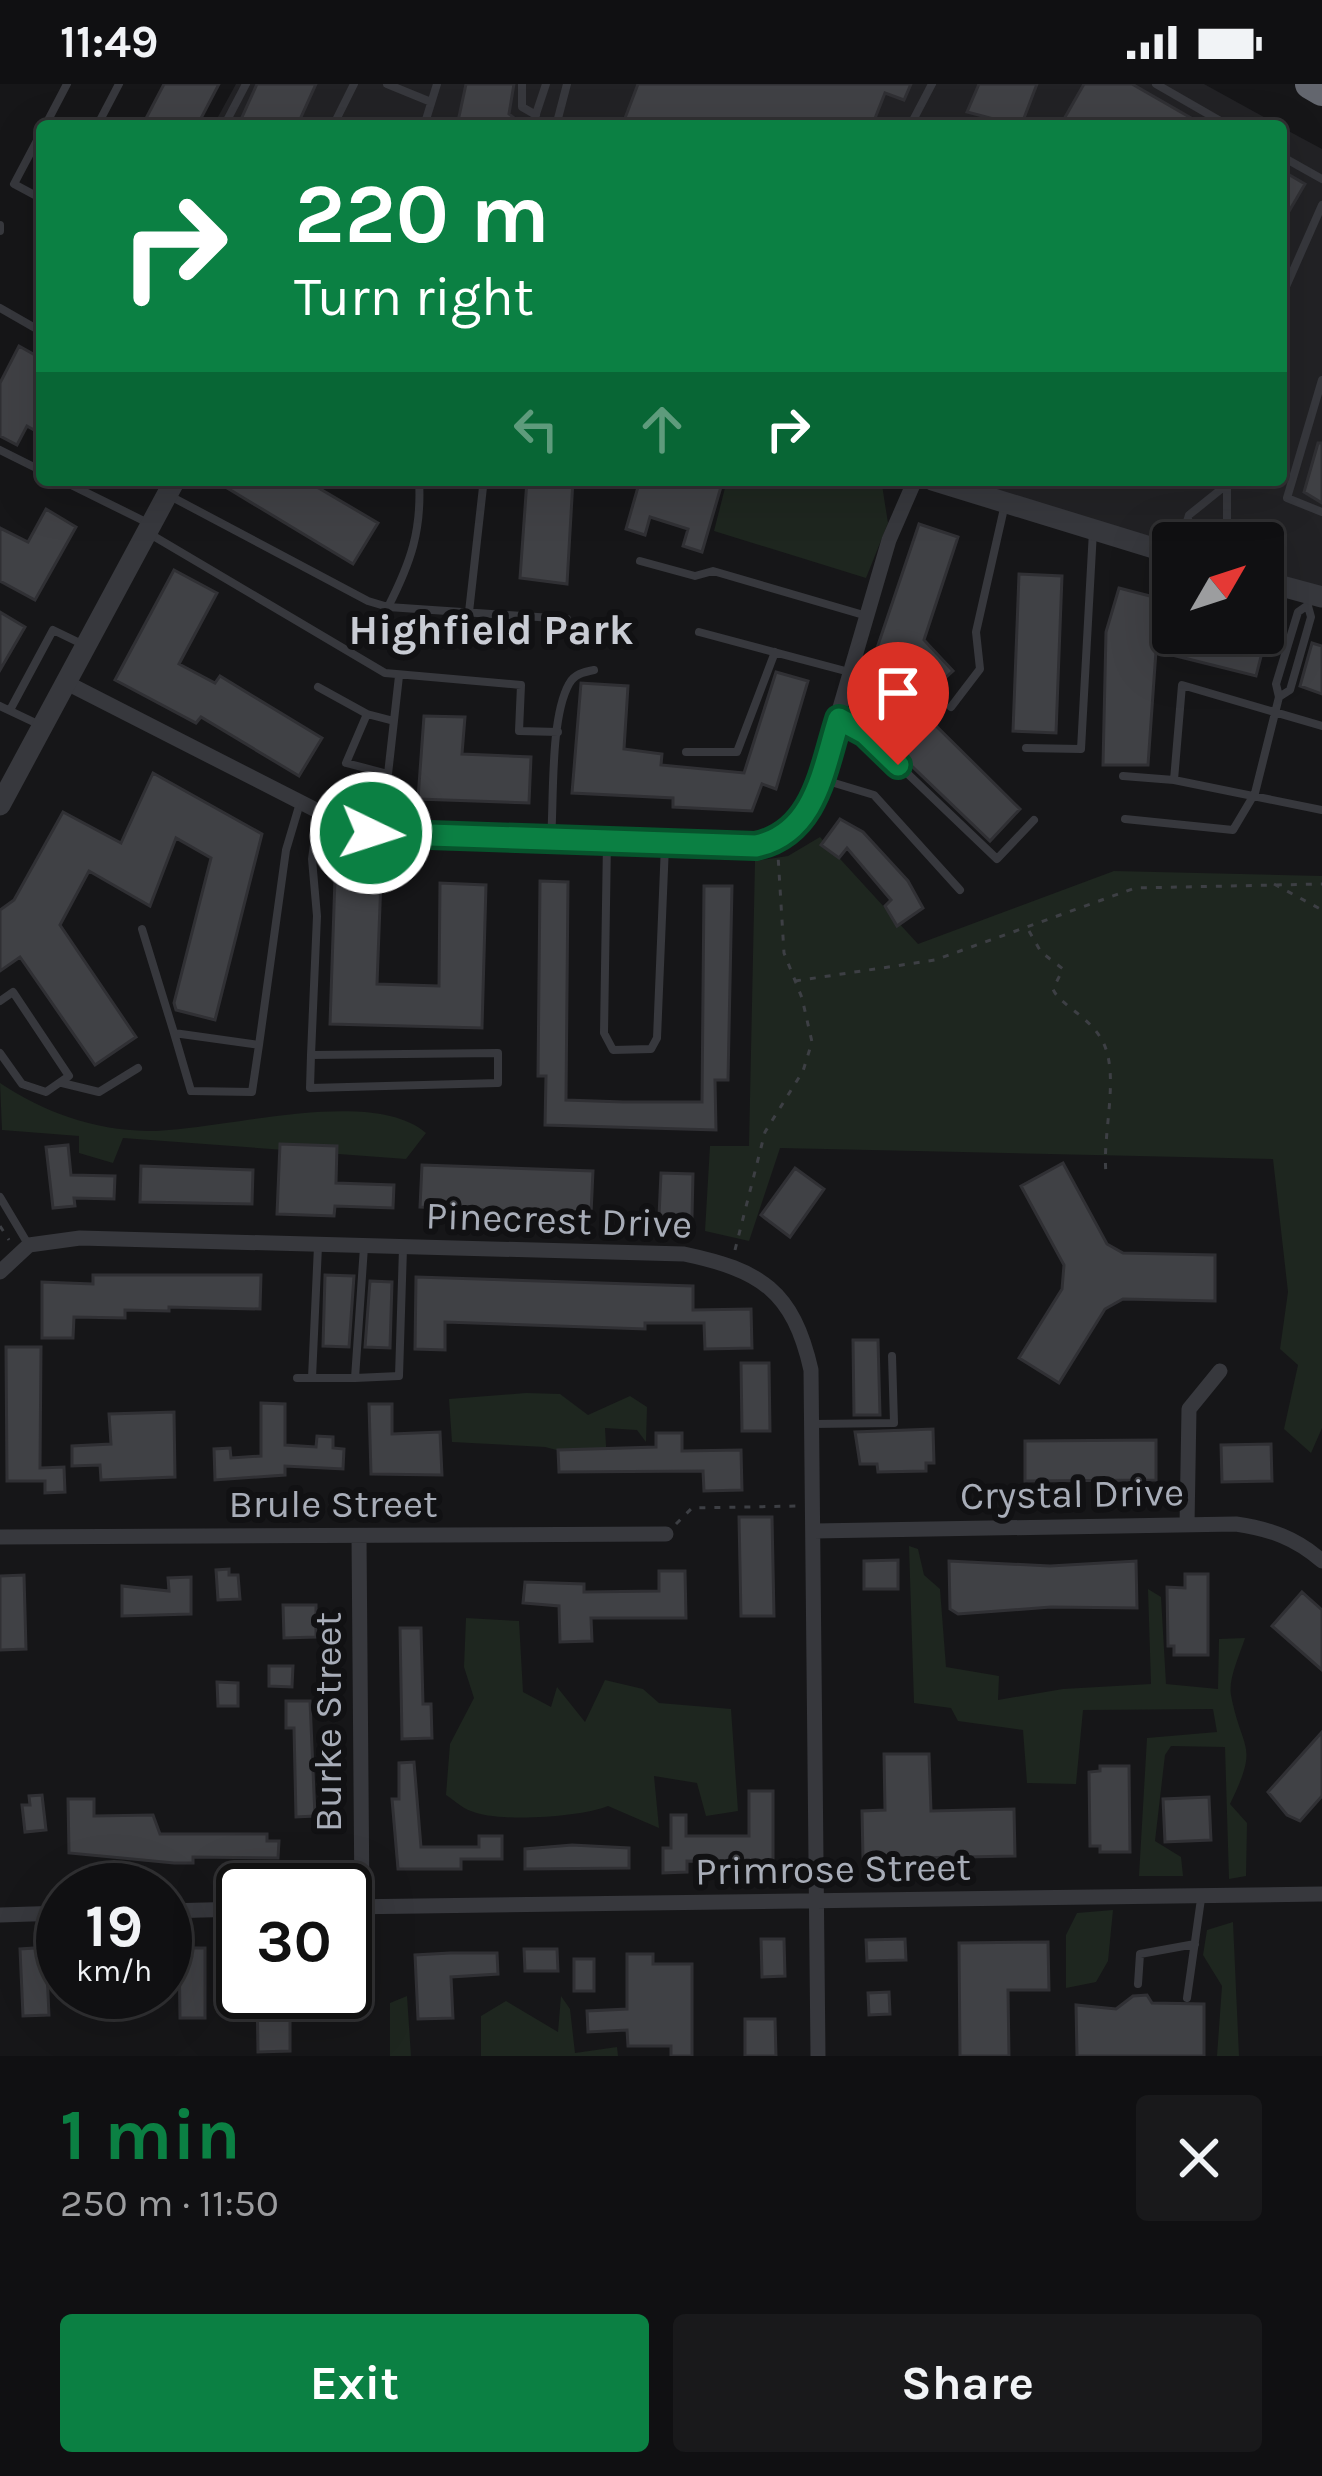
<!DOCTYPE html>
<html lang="en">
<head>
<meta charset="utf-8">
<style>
	:root { --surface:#101012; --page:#19191b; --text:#f1f3f6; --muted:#9c9d9f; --line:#303032; --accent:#0b8043 }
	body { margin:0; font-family:Karla,sans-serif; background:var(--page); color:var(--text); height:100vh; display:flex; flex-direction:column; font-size:45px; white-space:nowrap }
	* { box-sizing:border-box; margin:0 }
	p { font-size:39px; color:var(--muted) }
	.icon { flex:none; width:66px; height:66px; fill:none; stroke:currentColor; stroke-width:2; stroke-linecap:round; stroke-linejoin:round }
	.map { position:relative; height:1972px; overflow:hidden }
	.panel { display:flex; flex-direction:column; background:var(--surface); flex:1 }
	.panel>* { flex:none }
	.top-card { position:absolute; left:36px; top:36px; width:1251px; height:366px; border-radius:12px; box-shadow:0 12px 48px #0002,0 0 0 3px var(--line); background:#0b8043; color:#fff; overflow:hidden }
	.needle { width:78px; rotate:51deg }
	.controls { position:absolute; left:1152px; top:438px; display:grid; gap:24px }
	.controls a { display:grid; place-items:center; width:132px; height:132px; border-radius:12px; background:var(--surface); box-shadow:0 12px 48px #0002,0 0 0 3px var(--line); font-size:60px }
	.speed { position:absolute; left:36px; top:1779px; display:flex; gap:24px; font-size:60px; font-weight:700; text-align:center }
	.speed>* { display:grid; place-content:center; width:156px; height:156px; border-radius:50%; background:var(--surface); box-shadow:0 12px 48px #0002,0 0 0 3px var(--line); line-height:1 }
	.speed small { font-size:30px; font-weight:400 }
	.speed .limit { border:6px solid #111; border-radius:18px; background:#fff; color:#111 }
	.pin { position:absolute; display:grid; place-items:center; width:102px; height:102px; color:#fff; margin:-123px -51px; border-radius:50% 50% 50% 0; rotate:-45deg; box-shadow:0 0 12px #0007 }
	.pin .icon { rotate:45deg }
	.me { position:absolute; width:132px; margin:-66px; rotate:94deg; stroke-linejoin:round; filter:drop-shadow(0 0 9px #0008) }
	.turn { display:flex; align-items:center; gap:42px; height:252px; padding:0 60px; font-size:54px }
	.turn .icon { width:156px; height:156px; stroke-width:2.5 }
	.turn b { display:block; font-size:84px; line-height:102px }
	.lanes { display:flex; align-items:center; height:114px; padding:0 60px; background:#0003; justify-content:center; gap:60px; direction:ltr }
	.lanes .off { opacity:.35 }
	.round { display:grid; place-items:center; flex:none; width:126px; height:126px; border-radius:12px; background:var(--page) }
	.headline { display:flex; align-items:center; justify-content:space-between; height:204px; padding:0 60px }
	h1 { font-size:72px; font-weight:700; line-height:90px; color:var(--accent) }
	.action { display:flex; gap:24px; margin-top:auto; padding:24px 60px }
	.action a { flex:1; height:138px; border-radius:12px; background:var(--accent); color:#fff; font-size:48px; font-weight:700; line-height:138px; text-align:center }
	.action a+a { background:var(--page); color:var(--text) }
	.status { display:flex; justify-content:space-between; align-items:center; height:84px; padding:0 60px; background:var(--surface); direction:ltr }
	.status svg { height:33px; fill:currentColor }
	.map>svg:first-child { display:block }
	.built { fill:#222225 }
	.green { fill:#1e261f }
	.building { fill:#404145; stroke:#303034; stroke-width:3 }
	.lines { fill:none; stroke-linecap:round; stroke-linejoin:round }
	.path { stroke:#3d3f44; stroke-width:3; stroke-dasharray:6 9; stroke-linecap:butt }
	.service { stroke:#37383d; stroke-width:8 }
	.minor { stroke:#37383d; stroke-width:15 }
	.tertiary { stroke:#37383d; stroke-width:21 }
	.motorway { stroke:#63666e; stroke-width:30 }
	.route-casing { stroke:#07532c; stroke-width:30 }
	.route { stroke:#0b8043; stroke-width:21 }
	.labels { text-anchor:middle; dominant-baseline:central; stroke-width:12; stroke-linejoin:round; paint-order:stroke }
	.street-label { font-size:39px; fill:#a8adb8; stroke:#111113 }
	.neighbourhood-label { font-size:42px; font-weight:bold; fill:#c9ccd4; stroke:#111113 }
</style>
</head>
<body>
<div class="status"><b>11:49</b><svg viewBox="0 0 49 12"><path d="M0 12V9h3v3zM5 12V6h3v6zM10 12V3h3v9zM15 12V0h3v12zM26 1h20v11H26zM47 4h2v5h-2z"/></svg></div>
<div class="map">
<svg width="1322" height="1972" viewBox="0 0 1322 1972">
	<rect width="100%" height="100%" fill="#161618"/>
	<path class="built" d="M236 0H1204L1280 42H213Z
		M1281 43 1322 65V514L1263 497V459H1173V472L932 396H1281Z"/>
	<path class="green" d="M727 396H865L882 401 888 439 866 494 714 447Z
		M820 753 918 860 1114 787 1322 792V1344L1311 1369 1284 1345 1298 1281 1280 1265 1288 1208 1273 1075 780 1064 749 1157 705 1147 710 1062H749L755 777 788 772Z
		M0 999C43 1028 94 1046 147 1047 217 1048 370 1001 426 1049L406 1075 123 1054 113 1079 79 1069V1052L2 1046Z
		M526 1309 560 1310 588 1331 630 1312 647 1323 646 1358 637 1346 605 1344 607 1379 545 1363 452 1358 449 1315Z
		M909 1462 918 1465 924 1491 940 1505 946 1583 999 1592 998 1616 1063 1605 1151 1600 1148 1505 1161 1513 1166 1600 1218 1605 1219 1555 1245 1554C1240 1570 1228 1595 1231 1611 1242 1669 1260 1658 1230 1720L1247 1739 1246 1792 1229 1795 1225 1663 1171 1662 1165 1671 1155 1757 1181 1773 1183 1792H1139L1147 1654 1217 1648 1213 1625 1083 1626 1076 1700 1027 1699 1023 1646 958 1637 951 1624 914 1619Z
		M466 1534 519 1537 523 1608 551 1623 557 1603 585 1638 605 1596 643 1605 659 1619 731 1625 738 1727 706 1732 697 1699 654 1692 659 1744 608 1722C581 1733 498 1739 471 1727 462 1724 454 1716 446 1711L450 1660 474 1614 464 1583Z
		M1113 1826 1108 1877 1096 1898 1066 1904V1851L1077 1829Z
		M1233 1838 1239 1972H1217L1222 1902 1203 1871 1207 1846Z
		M407 1912 411 1972H390V1919Z
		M561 1912 570 1925 575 1969 617 1963 618 1972H481V1932L506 1917 558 1948Z"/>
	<path class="building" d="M164 0H219L197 42H142Z
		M257 0H316L297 42H238Z
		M466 0H514L509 30 524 42H457Z
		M638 0H911L904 16 885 9 872 42H622Z
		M979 0H1037L1021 42 967 28Z
		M1084 0H1132L1205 42H1060Z
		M1281 86 1305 100 1281 141Z
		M19 262 42 275V331L34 346 27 342 17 361 0 352V299Z
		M1318 359H1322V419L1304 408Z
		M214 396H305L378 439 353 480Z
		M527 396H573L567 500 520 494Z
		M640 396H723L702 468 683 462 688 445 650 433 645 451 626 445Z
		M46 425 76 443 35 516 0 497V444L28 458Z
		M919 440 958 453 924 556 953 587 915 621 1020 725 990 757 871 643 912 599 877 564Z
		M174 486 217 509 179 580 215 599 220 592 322 654 299 692 201 633 196 639 115 596Z
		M1019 490 1062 492 1056 649 1013 647Z
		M1119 504 1173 518V549H1267L1256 592 1156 567 1148 681H1103L1106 548Z
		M0 528 25 543 0 586Z
		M1312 559 1322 562V610L1300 602Z
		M776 588 808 597 776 705 762 700 752 727 673 723V714L572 709 581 599 628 602 624 665 662 670 661 681 744 689Z
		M424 632 465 633 462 670 531 673 529 719 418 715Z
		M153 689 262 750 215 936 176 926 174 919 211 774 176 754 150 822 89 787 60 841 136 953 95 981 20 873 0 887V826L14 816 63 728 121 759Z
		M840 735 863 748 908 797 923 824 897 842 885 822 891 816 847 764 839 774 821 761Z
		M335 794 381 795 377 900 439 902 440 799 486 801 482 944 330 940Z
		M540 797 568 798 566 1016 624 1018H702L704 802H732L728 996H715L716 1046 545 1041 546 992H538Z
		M280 1060 337 1062 336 1099 394 1101 393 1124 335 1122 334 1132 277 1130Z
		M68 1061 71 1091 115 1092 114 1115 74 1114 75 1122 53 1124 46 1063Z
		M1063 1079 1107 1160 1123 1169 1215 1171V1217L1123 1215 1105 1225 1059 1299 1019 1274 1062 1205 1064 1181 1021 1102Z
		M422 1081 593 1087 591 1130 420 1123Z
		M141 1082 253 1086 252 1120 140 1118Z
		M795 1084 824 1105 790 1153 761 1131Z
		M661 1089 693 1090 692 1133 659 1132Z
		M93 1191H261L260 1225 169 1223V1227L125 1226V1234L74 1233 73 1254H42V1198L93 1200Z
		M325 1191 354 1192 349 1263 323 1262Z
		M416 1193 693 1202V1226L751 1225 752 1264 705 1265 704 1239H645V1245L445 1238V1266L415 1265Z
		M370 1197 392 1198 390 1264 365 1263Z
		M853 1256H878L880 1331H854Z
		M6 1263H41L40 1384 64 1383 65 1408 45 1409V1397H7Z
		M741 1279H769L770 1347H742Z
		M261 1319 285 1320V1361L316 1363 317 1352 333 1353V1364L344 1365 343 1385 285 1382V1391L215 1396 214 1365 230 1364 231 1374 261 1372Z
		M369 1320H392V1350L440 1348 442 1391 371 1390Z
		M174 1328 175 1393 101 1396 100 1381 72 1382V1362L111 1360 109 1330Z
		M933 1345 934 1379H926V1387L878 1388 877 1380H860L855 1348Z
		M656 1349H682V1367L741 1366 742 1406 704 1407 703 1387 559 1388 558 1366 656 1363Z
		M1156 1356V1396L1025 1397V1357Z
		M1271 1360 1272 1397 1222 1398 1221 1361Z
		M739 1433H772L774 1532H741Z
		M898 1476V1505H864V1477Z
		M949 1477 1050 1482 1136 1477 1137 1524 1051 1523 958 1530 950 1525Z
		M229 1485V1491H238L240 1515 218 1516 216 1486Z
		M659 1487H685L686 1534H591L592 1557 560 1558 559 1522 523 1519 525 1498 584 1500V1508L659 1507Z
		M1185 1490H1208V1571H1174V1562H1168L1167 1503 1185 1504Z
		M24 1491 26 1565 0 1566V1492Z
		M191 1493V1530L122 1532V1502L169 1507 168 1494Z
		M1302 1508 1322 1526V1586L1272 1542Z
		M283 1521H316V1553L284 1554Z
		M400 1544H421L423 1620H431L432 1654 402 1655Z
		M269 1582H293L292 1603 269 1602Z
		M217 1598 238 1599V1622H218Z
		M286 1617H310L315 1732 296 1733 294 1644H286Z
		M1322 1648V1712L1300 1737 1287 1731 1268 1708Z
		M884 1670H929L931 1727 1014 1725 1015 1772 863 1775 862 1727 885 1726Z
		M414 1678 421 1763H479V1752H502V1775H461V1785H398L392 1715H399V1679Z
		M1100 1682H1129L1130 1768H1100V1762H1090L1089 1688 1100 1687Z
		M749 1707H773V1779L687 1777V1788L663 1789V1764H671V1731H686V1752H749Z
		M42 1711 46 1746 25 1748 22 1721H30L29 1712Z
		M1209 1713 1211 1756 1165 1758 1163 1715Z
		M68 1715H94V1732L153 1731 160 1750H267V1757H279L278 1774 193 1773V1779H174L69 1769Z
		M572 1761 629 1764V1784L525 1785V1765Z
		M761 1855H784L785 1892 762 1893Z
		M905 1855 906 1876 867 1877 866 1856Z
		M1048 1858 1049 1906H1008L1009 1972H960L959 1859Z
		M361 1859V1889H345V1860Z
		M63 1862V1886L47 1888 49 1931 23 1932 20 1865Z
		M179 1864H205V1934H180Z
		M524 1865H557L558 1887H525Z
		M450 1869H497L498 1890 451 1893 453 1934 418 1935 415 1871Z
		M627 1870H653V1880H692V1972H671V1962H628L627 1946 588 1948 587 1927 627 1925Z
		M574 1875H594V1907H574Z
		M257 1908H290V1967L258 1968Z
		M889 1908 890 1930 869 1931 868 1909Z
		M1147 1911 1152 1919 1204 1920V1972H1077L1076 1921 1116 1925 1133 1912Z
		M745 1935H775L776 1972H745Z"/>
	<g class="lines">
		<path class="path" d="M1274 800 1322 826
			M1029 847 1041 868 1063 885 1053 905C1059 921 1089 931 1103 958 1120 992 1102 1050 1106 1089
			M795 897 935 876 1135 804 1322 800
			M0 1142 9 1156
			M735 1166 765 1048 803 987 812 958 802 914 784 869 778 771
			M676 1440 692 1424 797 1422"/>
		<path class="service" d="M387 0 431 18
			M522 0V23L536 31
			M1156 0 1229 42
			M917 36 931 42
			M45 42 67 0
			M97 42 119 0
			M224 42 246 0
			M333 42 354 0
			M424 42 437 0
			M532 42 546 0
			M556 42 567 0
			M910 42 932 0
			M42 47 14 100 42 115
			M1281 72 1322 95
			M0 141V147
			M1281 214 1322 121
			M0 224 42 248
			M1322 296 1287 414 1322 428
			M0 366 42 387
			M61 396 146 438
			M1179 396H1184
			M172 413 368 517 388 523C411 478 422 446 419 396
			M150 450 385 589 521 601 519 647 558 648
			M1180 459 1189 431 1225 402
			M1227 459V396
			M640 477 695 492 713 487 867 532
			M388 523 567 535
			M469 528 483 403 479 396
			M699 548 853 589
			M318 603 367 630 346 679 388 690 399 592
			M1279 613 1290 606 1311 533 1308 522
			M0 622 42 642
			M951 623 980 585 976 548 1005 420
			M10 626 53 546 82 560
			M367 630 390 636
			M839 635 865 649 997 775 1034 736
			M1322 642 1182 601 1174 696 1322 726
			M1026 664 1081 665 1093 447
			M686 668H737L775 568
			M1123 692 1174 696
			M821 695 874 711 960 806
			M1125 735 1233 746 1255 709 1279 613 1276 600 1298 528 1308 521
			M551 756C554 715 550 634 569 600 574 590 584 588 594 586
			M607 757 604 949 613 966 651 965 657 954 665 761
			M142 845 174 949 259 961 286 766 300 719
			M0 917 13 908 69 992 46 1008 22 1000 0 969
			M174 949 191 1007 252 1008 259 961
			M311 971 310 1004 498 999V969L311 971 317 832 312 775 318 730
			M62 999 99 1008 138 984
			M0 1113 28 1160
			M364 1163 355 1294 399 1292 403 1164
			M297 1294H312L318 1162
			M312 1294H355
			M813 1340 894 1339 892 1272
			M1138 1900 1140 1870 1195 1860
			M1187 1914 1201 1815"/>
		<path class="minor" d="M69 600 357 747 491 756 767 759 796 743 813 716 889 456 915 396
			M0 1188 29 1161 80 1154 684 1170C760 1186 793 1206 811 1286L818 1972
			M1187 1441 1189 1325 1220 1287
			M814 1447 1236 1440C1270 1445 1296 1454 1322 1477
			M0 1453 666 1450
			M359 1453 362 1822
			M345 1823 1322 1810
			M165 1827 243 1825
			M0 1831 63 1829"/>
		<path class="tertiary" d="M932 396 1173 470
			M1263 497 1322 513
			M0 721 175 396"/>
		<path class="motorway" d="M1310 0 1322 7"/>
	</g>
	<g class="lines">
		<g class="route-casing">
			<path id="route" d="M371 749 756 762C816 749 823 685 839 635L865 649 898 681"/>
		</g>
		<use href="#route" class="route"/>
	</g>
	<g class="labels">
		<g class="street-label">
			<text transform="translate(559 1136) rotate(2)">Pinecrest Drive</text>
			<text transform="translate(1072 1410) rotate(-1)">Crystal Drive</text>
			<text x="333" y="1420">Brule Street</text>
			<text transform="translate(328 1638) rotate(-90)">Burke Street</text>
			<text transform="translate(833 1785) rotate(-1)">Primrose Street</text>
		</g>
		<g class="neighbourhood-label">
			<text x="491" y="546">Highfield Park</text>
		</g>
	</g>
</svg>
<div class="controls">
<a><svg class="needle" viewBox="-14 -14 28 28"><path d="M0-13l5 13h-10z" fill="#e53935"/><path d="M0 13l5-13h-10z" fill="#9c9d9f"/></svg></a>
</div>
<div class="speed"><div>19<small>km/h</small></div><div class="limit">30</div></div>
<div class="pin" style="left:898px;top:681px;background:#d93025"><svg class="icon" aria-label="arrive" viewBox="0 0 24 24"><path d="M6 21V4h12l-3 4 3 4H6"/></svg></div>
<svg class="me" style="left:371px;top:749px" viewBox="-20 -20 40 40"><circle r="17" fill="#0b8043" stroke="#fff" stroke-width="3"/><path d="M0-11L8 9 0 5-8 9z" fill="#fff"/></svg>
<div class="top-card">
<div class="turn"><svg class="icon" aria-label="right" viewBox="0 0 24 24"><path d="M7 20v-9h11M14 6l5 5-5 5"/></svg><div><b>220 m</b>Turn right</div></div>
<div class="lanes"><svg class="icon off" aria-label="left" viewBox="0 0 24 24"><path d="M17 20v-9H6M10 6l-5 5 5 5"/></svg><svg class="icon off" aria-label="ahead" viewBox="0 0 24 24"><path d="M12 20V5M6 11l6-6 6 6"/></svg><svg class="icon" aria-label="right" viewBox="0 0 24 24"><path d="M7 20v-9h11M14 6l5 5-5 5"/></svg></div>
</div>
</div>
<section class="panel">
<div class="headline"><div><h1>1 min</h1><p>250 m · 11:50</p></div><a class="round"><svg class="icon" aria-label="close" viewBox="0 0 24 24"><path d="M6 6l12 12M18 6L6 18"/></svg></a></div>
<div class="action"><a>Exit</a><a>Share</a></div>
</section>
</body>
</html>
